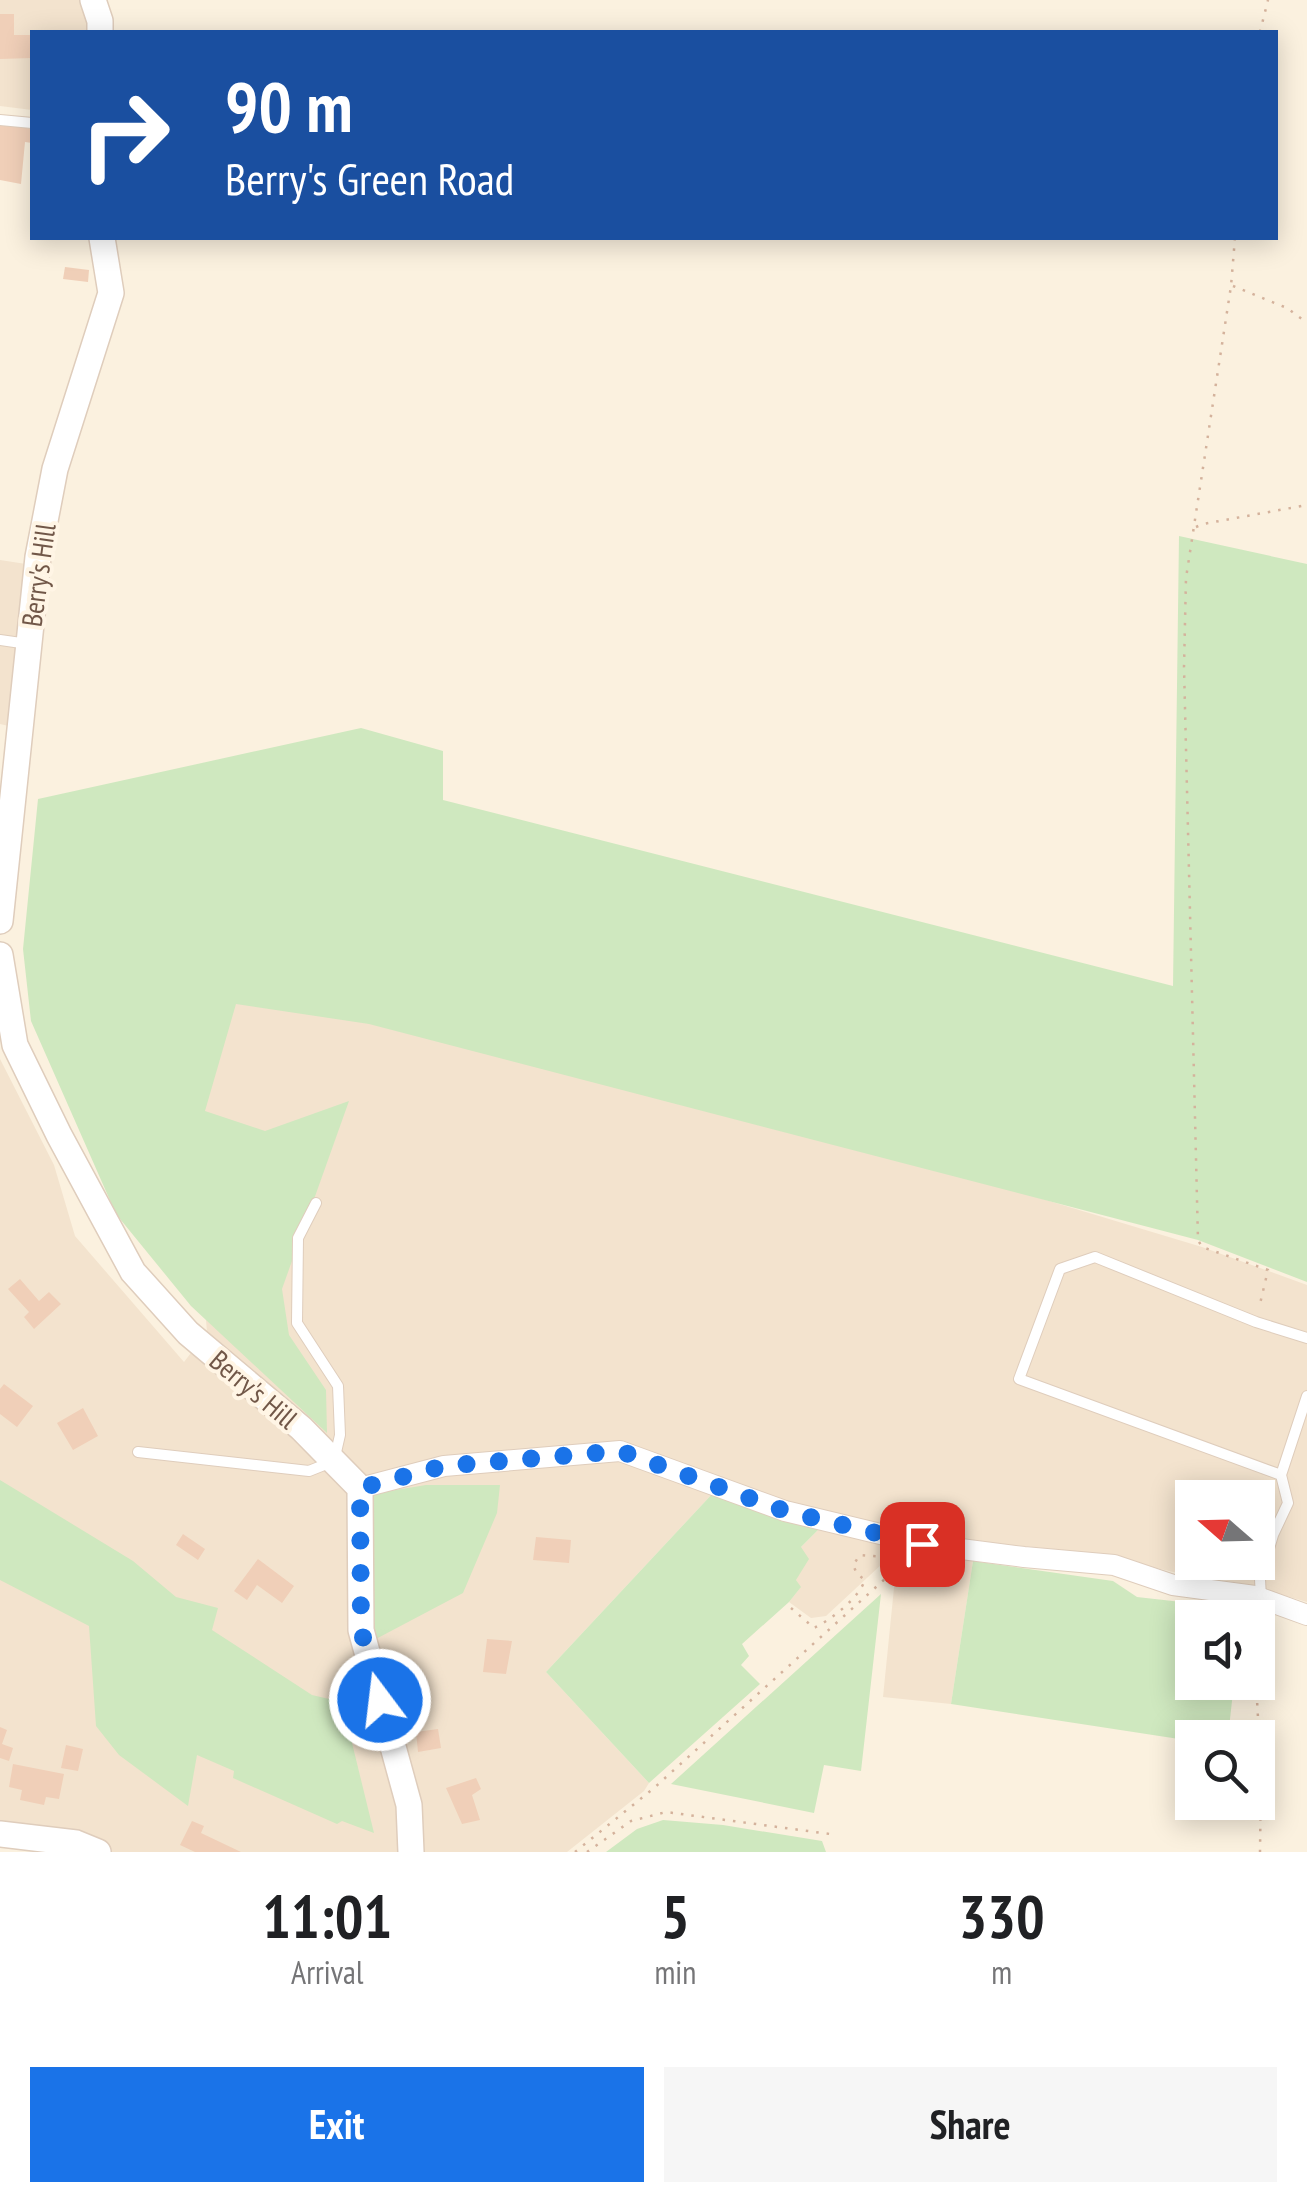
<!DOCTYPE html>
<html lang="en">
<head>
<meta charset="utf-8">
<style>
	:root { --surface:#fff; --page:#f6f6f6; --text:#202124; --muted:#757577; --accent:#1a73e8 }
	body { margin:0; font-family:"PT Sans Narrow",sans-serif; background:var(--page); color:var(--text); height:100vh; display:flex; flex-direction:column; font-size:38px; white-space:nowrap }
	* { box-sizing:border-box; margin:0 }
	p { font-size:32px; color:var(--muted) }
	.icon { flex:none; width:55px; height:55px; fill:none; stroke:currentColor; stroke-width:2; stroke-linecap:round; stroke-linejoin:round }
	.map { position:relative; height:1852px; overflow:hidden }
	.side { display:flex; flex-direction:column; background:var(--surface); flex:1 }
	.side>* { flex:none }
	.hud { position:absolute; left:30px; top:30px; width:1248px; height:210px; border-radius:0px; box-shadow:0 5px 25px #0003; background:#1a4fa0; color:#fff; overflow:hidden }
	.needle { width:65px; rotate:290deg }
	.buttons { position:absolute; left:1175px; top:1480px; display:grid; gap:20px }
	.buttons a { display:grid; place-items:center; width:100px; height:100px; border-radius:0px; background:var(--surface); box-shadow:0 5px 25px #0003; font-size:50px }
	.pin { position:absolute; display:grid; place-items:center; width:85px; height:85px; color:#fff; margin:-42px; border-radius:20px; box-shadow:0 5px 15px #0006 }
	.me { position:absolute; width:110px; margin:-55px; rotate:345deg; stroke-linejoin:round; filter:drop-shadow(0 0 8px #0008) }
	.turn { display:flex; align-items:center; gap:35px; height:210px; padding:0 30px; font-size:45px }
	.turn .icon { width:130px; height:130px; stroke-width:2.5 }
	.turn b { display:block; font-size:70px; line-height:85px }
	.eta { display:flex; justify-content:space-evenly; align-items:center; height:170px; text-align:center }
	.eta b { font-size:60px; font-weight:600; line-height:70px }
	.button { display:flex; gap:20px; margin-top:auto; padding:20px 30px }
	.button a { flex:1; height:115px; border-radius:0px; background:var(--accent); color:#fff; font-size:40px; font-weight:600; line-height:115px; text-align:center }
	.button a+a { background:var(--page); color:var(--text) }
	.map>svg:first-child { display:block }
	.residential { fill:#f3e3ce; fill-rule:evenodd }
	.green { fill:#cfe8bf }
	.building { fill:#f0cfb8 }
	.lines { fill:none; stroke-linecap:round; stroke-linejoin:round }
	.service-casing { stroke:#dfcdbc; stroke-width:12 }
	.minor-casing { stroke:#dfcdbc; stroke-width:22 }
	.tertiary-casing { stroke:#dfcdbc; stroke-width:28 }
	.path { stroke:#d4b29c; stroke-width:2.5; stroke-dasharray:2.5 8; stroke-linecap:butt }
	.service { stroke:#fff; stroke-width:10 }
	.minor { stroke:#fff; stroke-width:20 }
	.tertiary { stroke:#fff; stroke-width:25 }
	.route { stroke:#1a73e8; stroke-width:18; stroke-dasharray:0 32.4 }
	.labels { text-anchor:middle; dominant-baseline:central; stroke-width:8; stroke-linejoin:round; paint-order:stroke }
	.street-label { font-size:28px; fill:#715748; stroke:#fff5e5 }
</style>
</head>
<body>
<div class="map">
<svg width="1307" height="1852" viewBox="0 0 1307 1852">
	<rect width="100%" height="100%" fill="#fbf1df"/>
	<path class="residential" d="M0 0H79L93 12 91 32H32V110L0 106Z
		M0 560 26 564 13 727 0 724Z
		M232 989 877 1149 1202 1247 1307 1285V1602L1245 1584 1173 1572 1094 1553 974 1541 714 1492 546 1672 649 1783 644 1791 567 1852H98L0 1834V1059L54 1165 75 1236 184 1362 207 1332 189 1113ZM1192 1498H1258V1562H1192Z
		M823 1525 898 1546 896 1551 826 1616 811 1618 789 1602 800 1588 796 1580 801 1547Z
		M916 1555 973 1561 951 1704 883 1697 895 1578Z"/>
	<path class="green" d="M1179 536 1307 564V1282L1198 1240 369 1024 236 1004 205 1111 265 1131 349 1101 282 1289 289 1335 326 1390 327 1433 191 1306 116 1214 31 1021 23 949 38 799 361 728 443 751V800L1173 986Z
		M0 1480 133 1561 176 1597 218 1608 212 1630 312 1695 342 1702 374 1833 342 1821 337 1824 233 1778 234 1771 197 1755 188 1806 119 1755 96 1726 89 1626 0 1580Z
		M426 1485H500L497 1513 463 1593 374 1640 365 1495Z
		M714 1492 823 1525 801 1547 809 1559 796 1580 801 1587 789 1602 742 1644 749 1656 741 1665 760 1684 649 1783 546 1672Z
		M973 1561 1113 1581 1137 1597 1217 1606 1240 1617 1192 1618V1682L1234 1683 1228 1737 1192 1738V1741L951 1704Z
		M881 1594 861 1771 824 1765 814 1813 671 1784Z
		M663 1820 723 1825 822 1841 826 1852H606L637 1829Z"/>
	<path class="building" d="M0 14H14V35H32V58L0 59Z
		M0 124 32 129V143L25 142 21 184 0 180Z
		M65 267 89 270 88 282 63 279Z
		M20 1279 39 1301 49 1292 61 1304 34 1329 24 1317 29 1312 8 1289Z
		M4 1384 33 1406 17 1427 0 1414V1389Z
		M83 1408 98 1436 73 1450 57 1423Z
		M183 1534 205 1549 198 1560 176 1545Z
		M536 1537 571 1540 569 1563 533 1560Z
		M258 1559 294 1586 282 1603 257 1585 247 1600 234 1591Z
		M487 1639 512 1641 506 1674 483 1672Z
		M0 1727 7 1730 2 1744 13 1748 9 1761 0 1758Z
		M438 1729 441 1748 418 1752 416 1732Z
		M66 1745 83 1749 78 1771 61 1768Z
		M13 1764 64 1774 59 1799 46 1797 44 1805 20 1800 22 1790 9 1787Z
		M476 1778 481 1789 472 1795 480 1820 462 1824 446 1788Z
		M192 1821 204 1826 201 1833 241 1852H195L180 1845Z"/>
	<g class="lines">
		<g class="service-casing">
			<path id="service" d="M0 120 32 123
				M0 640 28 644
				M138 1452 309 1471 334 1461 340 1435 338 1386 297 1323 298 1238 316 1203
				M1281 1475 1019 1379 1060 1269 1095 1257 1256 1322 1307 1338
				M1261 1598 1260 1579 1273 1535 1288 1503 1281 1475 1307 1396"/>
		</g>
		<g class="minor-casing">
			<path id="minor" d="M360 1488 444 1466 620 1451 785 1511 922 1544 1024 1557 1114 1565 1173 1585 1255 1596 1307 1615"/>
		</g>
		<g class="tertiary-casing">
			<path id="tertiary" d="M93 0 100 21V32
				M0 921 38 557 55 469 111 293 102 238
				M0 955 15 1045 59 1135 133 1272 188 1333 301 1428 360 1488 361 1630 409 1805 411 1852
				M0 1834 76 1843 98 1852"/>
		</g>
		<path class="path" d="M1260 32 1268 0
			M1235 238 1231 286 1186 578 1184 667 1198 1240 1202 1247 1268 1270 1259 1308
			M1233 286 1287 308 1307 323
			M1196 527 1203 524 1307 505
			M791 1608 814 1628C832 1619 858 1599 865 1580L857 1574 853 1565 860 1555 897 1558
			M1256 1682 1261 1771 1260 1852
			M575 1852 654 1788 907 1559
			M587 1852 631 1821 666 1812 830 1834"/>
		<use href="#service" class="service"/>
		<use href="#minor" class="minor"/>
		<use href="#tertiary" class="tertiary"/>
	</g>
	<g class="lines">
		<path class="route" d="M380 1700 361 1630 360 1488 444 1466 620 1451 785 1511 922 1544"/>
	</g>
	<g class="labels">
		<g class="street-label">
			<text transform="translate(38 575) rotate(-82)">Berry's Hill</text>
			<text transform="translate(254 1389) rotate(40)">Berry's Hill</text>
		</g>
	</g>
</svg>
<div class="buttons">
<a><svg class="needle" viewBox="-14 -14 28 28"><path d="M0-13l5 13h-10z" fill="#e53935"/><path d="M0 13l5-13h-10z" fill="#757577"/></svg></a>
<a><svg class="icon" aria-label="sound" viewBox="0 0 24 24"><path d="M4 9h4l5-4v14l-5-4H4zM17 9q2 3 0 6"/></svg></a>
<a><svg class="icon" aria-label="search" viewBox="0 0 24 24"><circle cx="10" cy="10" r="6"/><path d="M15 15l6 6"/></svg></a>
</div>
<div class="pin" style="left:922px;top:1544px;background:#d93025"><svg class="icon" aria-label="arrive" viewBox="0 0 24 24"><path d="M6 21V4h12l-3 4 3 4H6"/></svg></div>
<svg class="me" style="left:380px;top:1700px" viewBox="-20 -20 40 40"><circle r="17" fill="#1a73e8" stroke="#fff" stroke-width="3"/><path d="M0-11L8 9 0 5-8 9z" fill="#fff"/></svg>
<div class="hud">
<div class="turn"><svg class="icon" aria-label="right" viewBox="0 0 24 24"><path d="M7 20v-9h11M14 6l5 5-5 5"/></svg><div><b>90 m</b>Berry's Green Road</div></div>
</div>
</div>
<section class="side">
<div class="eta">
<div><b>11:01</b><p>Arrival</p></div>
<div><b>5</b><p>min</p></div>
<div><b>330</b><p>m</p></div>
</div>
<div class="button"><a>Exit</a><a>Share</a></div>
</section>
</body>
</html>
